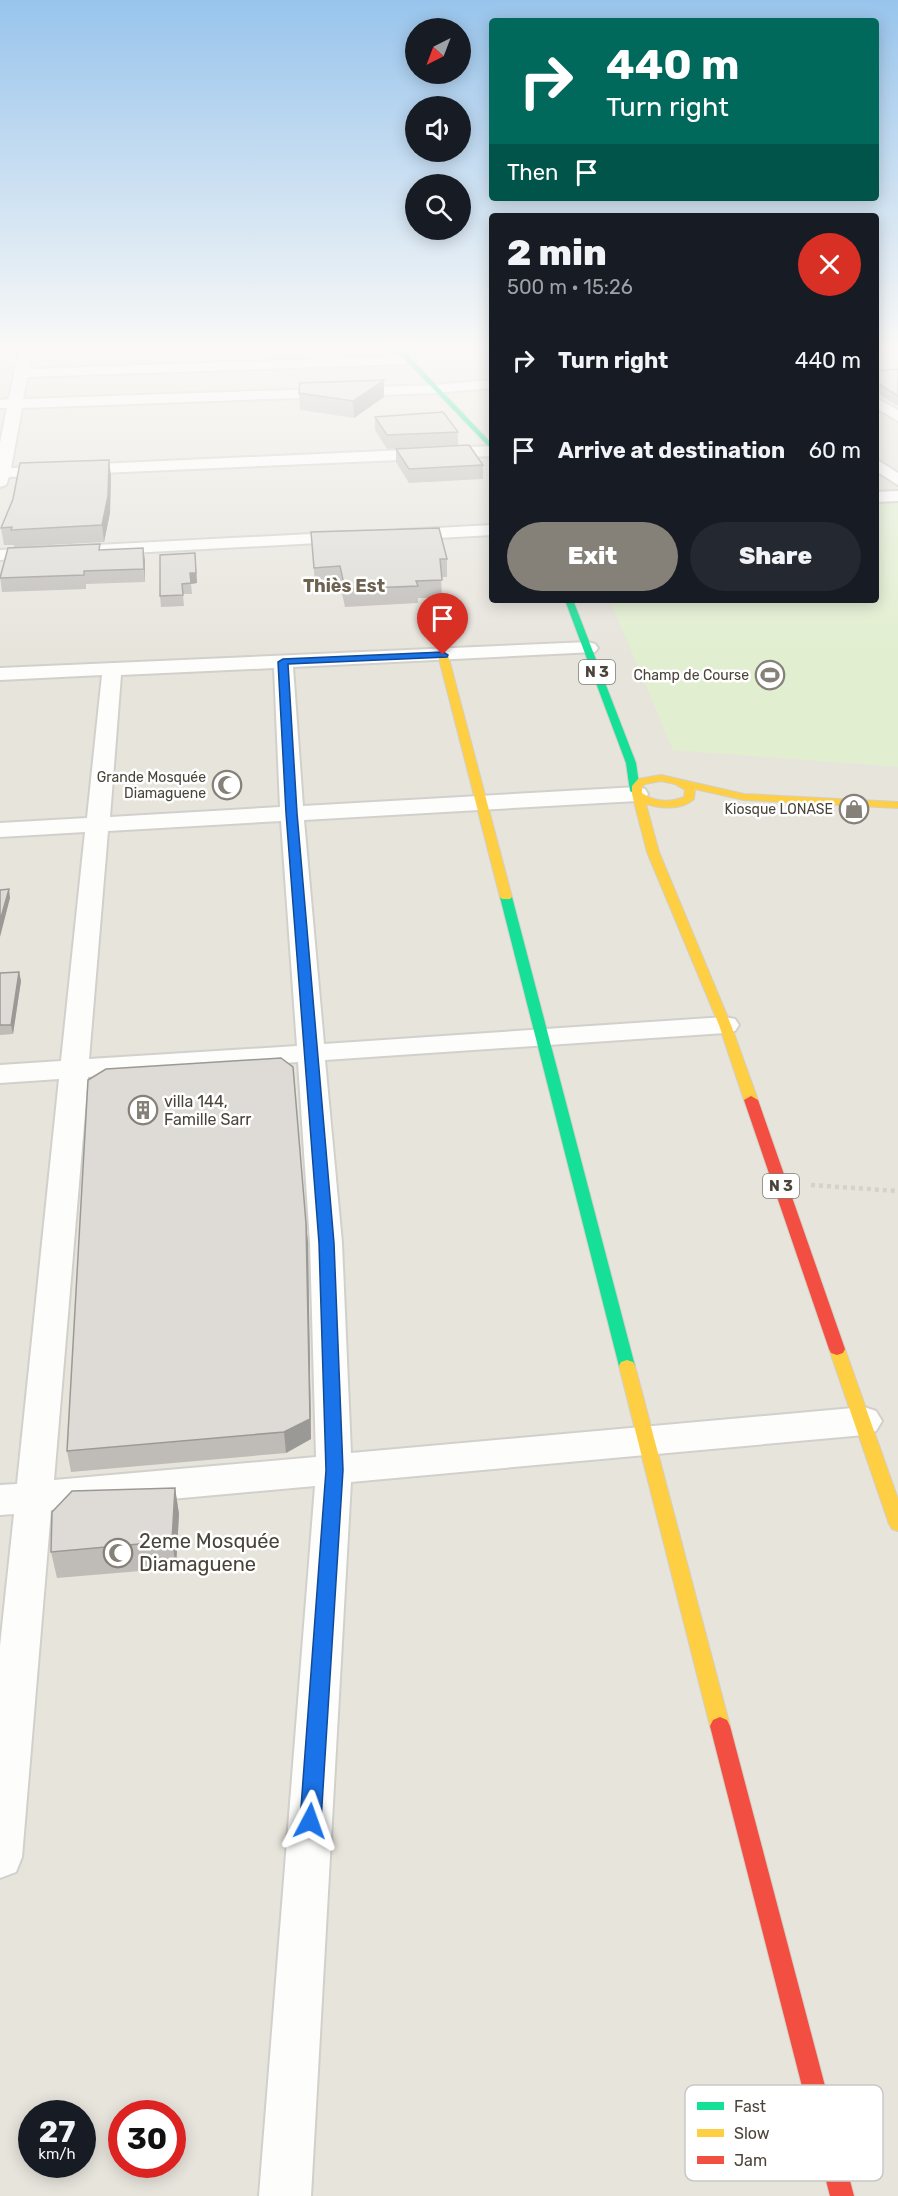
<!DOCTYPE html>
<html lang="en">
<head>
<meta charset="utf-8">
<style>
	:root { --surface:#171b24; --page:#242831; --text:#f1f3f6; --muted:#9ea1a6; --accent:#868178 }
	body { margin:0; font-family:Rubik,sans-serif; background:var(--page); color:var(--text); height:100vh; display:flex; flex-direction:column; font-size:22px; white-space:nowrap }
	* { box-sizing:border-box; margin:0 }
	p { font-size:20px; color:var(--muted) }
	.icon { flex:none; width:33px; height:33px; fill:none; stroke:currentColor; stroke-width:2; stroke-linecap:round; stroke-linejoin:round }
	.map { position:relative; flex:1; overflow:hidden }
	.panel { position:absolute; left:489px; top:213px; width:390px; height:390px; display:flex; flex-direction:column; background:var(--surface); border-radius:6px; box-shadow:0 3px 15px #0003 }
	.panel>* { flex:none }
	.top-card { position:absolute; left:489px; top:18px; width:390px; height:183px; border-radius:6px; box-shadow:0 3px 15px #0003; background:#00695c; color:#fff; overflow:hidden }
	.needle { width:39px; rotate:222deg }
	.buttons { position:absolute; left:405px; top:18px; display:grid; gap:12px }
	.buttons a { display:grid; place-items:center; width:66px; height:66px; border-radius:50%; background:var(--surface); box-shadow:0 3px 15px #0003; font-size:30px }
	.speed { position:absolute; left:18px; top:2100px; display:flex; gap:12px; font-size:30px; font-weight:700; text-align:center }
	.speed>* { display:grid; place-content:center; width:78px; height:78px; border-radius:50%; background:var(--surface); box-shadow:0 3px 15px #0003; line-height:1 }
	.speed small { font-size:15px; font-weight:400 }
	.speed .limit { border:9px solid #d22; background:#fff; color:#111 }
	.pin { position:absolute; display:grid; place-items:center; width:51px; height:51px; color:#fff; margin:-62px -26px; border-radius:50% 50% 50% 0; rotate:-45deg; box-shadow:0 0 6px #0007 }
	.pin .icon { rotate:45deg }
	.me { position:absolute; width:66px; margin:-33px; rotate:4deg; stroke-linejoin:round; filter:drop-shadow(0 0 4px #0008) }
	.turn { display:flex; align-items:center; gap:21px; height:126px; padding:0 18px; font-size:27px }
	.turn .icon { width:78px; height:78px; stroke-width:2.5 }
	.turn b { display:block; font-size:42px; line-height:51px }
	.then { display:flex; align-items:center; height:57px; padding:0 18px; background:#0003; gap:12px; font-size:22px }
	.round { display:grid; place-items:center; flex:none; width:63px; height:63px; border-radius:32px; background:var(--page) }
	.headline { display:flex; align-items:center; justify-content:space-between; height:102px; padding:0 18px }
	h1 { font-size:36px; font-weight:800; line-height:45px }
	.primary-button { display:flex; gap:12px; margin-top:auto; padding:12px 18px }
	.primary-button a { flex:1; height:69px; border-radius:36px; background:var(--accent); color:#fff; font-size:24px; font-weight:800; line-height:69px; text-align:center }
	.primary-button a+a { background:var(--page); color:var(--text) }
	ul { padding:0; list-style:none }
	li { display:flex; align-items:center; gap:18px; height:90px; padding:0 18px }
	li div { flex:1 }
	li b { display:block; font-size:22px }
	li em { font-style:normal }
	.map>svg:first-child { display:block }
	.residential { fill:#e7e4dc; fill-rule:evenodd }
	.education { fill:#eae5da }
	.green { fill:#e1eecf }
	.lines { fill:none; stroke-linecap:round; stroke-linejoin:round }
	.street-casing { stroke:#d2d0cb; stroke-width:4 }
	.fast-casing { stroke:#d3cfc5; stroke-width:2 }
	.slow-casing { stroke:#d3cfc5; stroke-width:2 }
	.jam-casing { stroke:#d3cfc5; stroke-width:2 }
	.path { stroke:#d3d2cc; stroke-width:4.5; stroke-dasharray:4 4; stroke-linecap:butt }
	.street { fill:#fdfdfc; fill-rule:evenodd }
	.fast { fill:#16e098; fill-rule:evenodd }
	.slow { fill:#ffcf43; fill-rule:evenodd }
	.jam { fill:#f24e42; fill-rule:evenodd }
	.wall { fill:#bfbcb8 }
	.shaded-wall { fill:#9b9996 }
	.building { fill:#dedbd6; stroke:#9b9996; stroke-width:1.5 }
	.route { fill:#1a73e8; stroke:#114b97; stroke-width:1.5 }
	.labels { text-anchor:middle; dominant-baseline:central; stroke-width:5; stroke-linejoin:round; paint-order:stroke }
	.far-poi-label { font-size:14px; fill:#4b4439; stroke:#fff; text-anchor:end }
	.shield { fill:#fff; stroke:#817c74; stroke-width:1.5 }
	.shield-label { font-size:15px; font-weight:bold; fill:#4b4439 }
	.poi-label { font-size:16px; fill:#4b4439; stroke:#fff; text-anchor:start }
	.far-district-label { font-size:18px; font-weight:bold; fill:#6e6250; stroke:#fff }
	.near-poi-label { font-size:20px; fill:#4b4439; stroke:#fff; text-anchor:start }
	.key { fill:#fff; stroke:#c9c7c4; stroke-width:1.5 }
	.key-label { font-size:16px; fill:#4b4439 }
</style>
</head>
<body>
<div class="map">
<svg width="898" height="2196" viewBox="0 0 898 2196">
	<rect width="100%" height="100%" fill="#f4f2ee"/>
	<path class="residential" d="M0 349H492V600H876V349H898V2196H0ZM32 2114H82V2164H32ZM122 2114H172V2164H122Z"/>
	<path class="education" d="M898 354V407H893L876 396V356Z"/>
	<path class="green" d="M898 500V767L673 750 610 600H876V502Z"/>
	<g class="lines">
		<g class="street-casing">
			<path id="street" d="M19 349H33L29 369 408 356 415 360 408 364 27 377 23 399 435 385 492 380V388L435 393 22 408 11 468 492 446V456L9 477 6 485 0 487V443L7 408H0V400L9 399Z
				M876 349H896L890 353 876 354Z
				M876 398 898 410V421L876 408Z
				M876 459 898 473V485L876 471Z
				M898 491V501L876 502V492Z
				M492 525V535L401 540 395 539 393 535 395 531 401 530Z
				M349 532 355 533 357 537 355 541 0 560V550Z
				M588 642 595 644 598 648 595 652 293 667 303 806 637 787 645 789 648 794 645 799 637 801 304 820 324 1044 725 1017 735 1019 739 1025 735 1031 725 1033 325 1060 342 1243 351 1453 864 1407 876 1411 882 1421 876 1431 864 1435 351 1482 311 2196H259L315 1486 51 1510 22 1857 16 1872 0 1878V1646L14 1514 0 1515V1485L17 1484 59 1079 0 1083V1065L61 1061 85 832 0 837V823L87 818 102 675 0 680V668ZM274 668 280 807 110 817 121 675ZM281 821 297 1046 89 1059 108 831ZM298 1062 310 1243 316 1457 54 1480 88 1077Z"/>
		</g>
		<g class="fast-casing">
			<path id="fast" d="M395 349H402L492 444V450Z
				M565 600H573L636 763 640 791 639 793 635 794 630 791 626 763Z
				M506 894 512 897 635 1366 633 1370 627 1372 621 1370 619 1366 500 897Z"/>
		</g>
		<g class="slow-casing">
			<path id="slow" d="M443 652 448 655 512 897 510 899H502L500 897 438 655Z
				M661 775 744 794 898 802V808L744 800 695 789 694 799C682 810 662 809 646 804L659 852 731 1025 758 1100 756 1103H746L744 1100 719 1025 647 852 632 794V786L638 779ZM661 781 675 784 685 790 684 797C669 803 655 802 642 793V787L645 784Z
				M837 1343 843 1345 845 1349 898 1499V1531L892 1529 889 1524 829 1349 831 1345Z
				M627 1360 633 1362 635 1366 730 1726 727 1732 720 1735 713 1732 710 1726 619 1366 621 1362Z"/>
		</g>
		<g class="jam-casing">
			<path id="jam" d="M751 1096 758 1100 845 1349 843 1353 837 1355 831 1353 829 1349 744 1100Z
				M720 1717 727 1720 730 1726 854 2196H830L710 1726 713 1720Z"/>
		</g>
		<path class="path" d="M811 1185 898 1191"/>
		<use href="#street" class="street"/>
		<use href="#fast" class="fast"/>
		<use href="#slow" class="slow"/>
		<use href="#jam" class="jam"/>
	</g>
	<path class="wall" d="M898 369V405H896L876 392V371Z
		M299 393 384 397 354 418 300 410Z
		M375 417 458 432V445L387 449 375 430Z
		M396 449 483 465V479L409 483 396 462Z
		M111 476 110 513 104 542 14 547V545H4L1 528Z
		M311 532 447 559V577H441L442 598H418V603L345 607 340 584 315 585Z
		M143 548 145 561V582L86 584V589L2 592 0 576 101 550Z
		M195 553 197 583 191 584 192 594H183L184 606 161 607 160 596Z
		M19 972 21 981 13 1034 0 1035V973Z
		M306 1223 308 1243 311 1439 286 1453 71 1472 67 1451Z
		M175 1488 179 1514 176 1568 57 1578 51 1552Z"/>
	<path class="shaded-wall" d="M384 380V397L354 418 353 401Z
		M109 460 111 476 110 513 104 542 102 525Z
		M143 548 145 561V582L144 569Z
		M195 553 197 583 191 584 192 594 190 573Z
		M9 889 10 898 0 937V921Z
		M19 972 21 981 13 1034 11 1025Z
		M306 1223 308 1243 311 1439 286 1453 284 1432Z
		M175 1488 179 1514 176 1568 172 1541Z"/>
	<path class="building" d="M898 369V396L876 382V371Z
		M384 380 353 401 299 393 300 383Z
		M443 412 458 432 387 435 375 417Z
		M469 445 483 465 409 469 396 449Z
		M109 460 108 496 102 525 11 530 12 527 1 528 13 499 20 463Z
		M439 528 447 559H440L442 580 416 581 418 586 345 589 340 566 314 568 311 532Z
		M100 544 99 550 143 548 144 569 84 571V575L0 578 8 548Z
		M195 553 196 573H190L191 583 182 584 183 595 160 596V555Z
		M9 889 0 921V890Z
		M19 972 11 1025H0V973Z
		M281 1058 293 1067 306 1223 310 1419 284 1432 67 1451 88 1080 106 1069Z
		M175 1488 172 1541 51 1552 52 1512 72 1491Z"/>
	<linearGradient id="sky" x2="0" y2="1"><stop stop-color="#98c4ec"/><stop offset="0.53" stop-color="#faf9f7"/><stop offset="1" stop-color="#faf9f7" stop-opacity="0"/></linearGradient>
	<rect width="898" height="657" fill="url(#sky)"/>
	<path class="route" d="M443 652 448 655 447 657 288 664 297 813 334 1243 343 1470 321 1821 318 1828 310 1831 303 1828 300 1821 326 1470 319 1243 286 813 278 662 283 659Z"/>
	<defs>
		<g id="stadium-ring" transform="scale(1.5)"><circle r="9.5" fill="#fff" stroke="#868178" stroke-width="1.5"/><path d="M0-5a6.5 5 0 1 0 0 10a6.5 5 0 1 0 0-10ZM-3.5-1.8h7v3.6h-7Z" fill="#868178"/></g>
		<g id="mosque-ring" transform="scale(1.5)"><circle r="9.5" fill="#fff" stroke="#868178" stroke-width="1.5"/><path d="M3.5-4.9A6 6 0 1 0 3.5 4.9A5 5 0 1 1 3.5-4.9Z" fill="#868178"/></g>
		<g id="shop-ring" transform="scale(1.5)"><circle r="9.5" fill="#fff" stroke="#868178" stroke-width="1.5"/><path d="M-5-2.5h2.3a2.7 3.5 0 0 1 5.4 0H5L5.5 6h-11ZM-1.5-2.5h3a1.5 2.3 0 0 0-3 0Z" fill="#868178"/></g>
		<g id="building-ring" transform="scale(1.5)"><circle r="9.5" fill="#fff" stroke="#868178" stroke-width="1.5"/><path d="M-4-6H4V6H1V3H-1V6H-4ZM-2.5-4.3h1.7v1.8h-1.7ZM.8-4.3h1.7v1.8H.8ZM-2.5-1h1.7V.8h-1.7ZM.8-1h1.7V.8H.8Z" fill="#868178"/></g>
	</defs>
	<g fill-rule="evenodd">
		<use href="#stadium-ring" x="770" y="675"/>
		<use href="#mosque-ring" x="227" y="785"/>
		<use href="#shop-ring" x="854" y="809"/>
		<use href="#building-ring" x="143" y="1110"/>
		<use href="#mosque-ring" x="118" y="1553"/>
	</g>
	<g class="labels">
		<g class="far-poi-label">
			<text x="749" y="675">Champ de Course</text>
			<text x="206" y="777">Grande Mosquée<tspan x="206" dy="16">Diamaguene</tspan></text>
			<text x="833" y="809">Kiosque LONASE</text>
		</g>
		<g class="shield">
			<rect x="579" y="660" width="36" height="24" rx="4.5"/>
			<rect x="763" y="1174" width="36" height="24" rx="4.5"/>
		</g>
		<g class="shield-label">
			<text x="597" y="672">N 3</text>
			<text x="781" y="1186">N 3</text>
		</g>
		<g class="poi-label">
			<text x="164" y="1101">villa 144,<tspan x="164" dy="18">Famille Sarr</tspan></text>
		</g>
		<g class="far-district-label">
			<text x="344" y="586">Thiès Est</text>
		</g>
		<g class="near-poi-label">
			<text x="139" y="1541">2eme Mosquée<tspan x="139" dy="23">Diamaguene</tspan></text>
		</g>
	</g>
	<rect x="685" y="2085" width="198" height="96" rx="9" class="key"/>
	<rect x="697" y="2102" width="27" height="8" fill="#16e098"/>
	<rect x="697" y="2129" width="27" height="8" fill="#ffcf43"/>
	<rect x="697" y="2156" width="27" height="8" fill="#f24e42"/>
	<g class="key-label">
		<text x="734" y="2112">Fast</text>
		<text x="734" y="2139">Slow</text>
		<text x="734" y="2166">Jam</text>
	</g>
</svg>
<div class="buttons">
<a><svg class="needle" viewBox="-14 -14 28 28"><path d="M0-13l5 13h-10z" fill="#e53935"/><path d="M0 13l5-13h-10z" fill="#9ea1a6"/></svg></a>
<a><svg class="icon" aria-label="sound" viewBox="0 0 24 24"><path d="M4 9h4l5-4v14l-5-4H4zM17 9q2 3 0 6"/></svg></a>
<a><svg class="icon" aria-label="search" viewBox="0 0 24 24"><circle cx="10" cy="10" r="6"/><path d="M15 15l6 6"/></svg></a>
</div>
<div class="speed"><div>27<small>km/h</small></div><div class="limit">30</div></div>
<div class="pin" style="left:443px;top:655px;background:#d93025"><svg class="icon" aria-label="arrive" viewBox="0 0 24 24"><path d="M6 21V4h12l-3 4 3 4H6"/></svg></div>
<svg class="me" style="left:310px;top:1821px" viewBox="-20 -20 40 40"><path d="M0-17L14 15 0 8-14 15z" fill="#1a73e8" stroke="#fff" stroke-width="4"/></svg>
<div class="top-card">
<div class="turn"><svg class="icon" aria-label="right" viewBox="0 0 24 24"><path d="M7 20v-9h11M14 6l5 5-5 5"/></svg><div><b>440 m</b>Turn right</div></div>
<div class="then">Then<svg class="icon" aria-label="arrive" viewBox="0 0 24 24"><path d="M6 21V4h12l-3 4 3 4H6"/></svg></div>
</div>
<section class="panel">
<div class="headline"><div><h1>2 min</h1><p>500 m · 15:26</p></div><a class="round" style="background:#d93025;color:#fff"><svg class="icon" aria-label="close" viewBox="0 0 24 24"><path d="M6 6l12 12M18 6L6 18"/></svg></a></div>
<ul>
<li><svg class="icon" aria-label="right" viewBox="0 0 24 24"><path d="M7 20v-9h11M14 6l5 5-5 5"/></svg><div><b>Turn right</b></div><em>440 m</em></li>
<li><svg class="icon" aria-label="arrive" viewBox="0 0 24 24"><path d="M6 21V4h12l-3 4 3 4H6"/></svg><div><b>Arrive at destination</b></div><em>60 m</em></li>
</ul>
<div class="primary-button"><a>Exit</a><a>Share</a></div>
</section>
</div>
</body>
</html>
